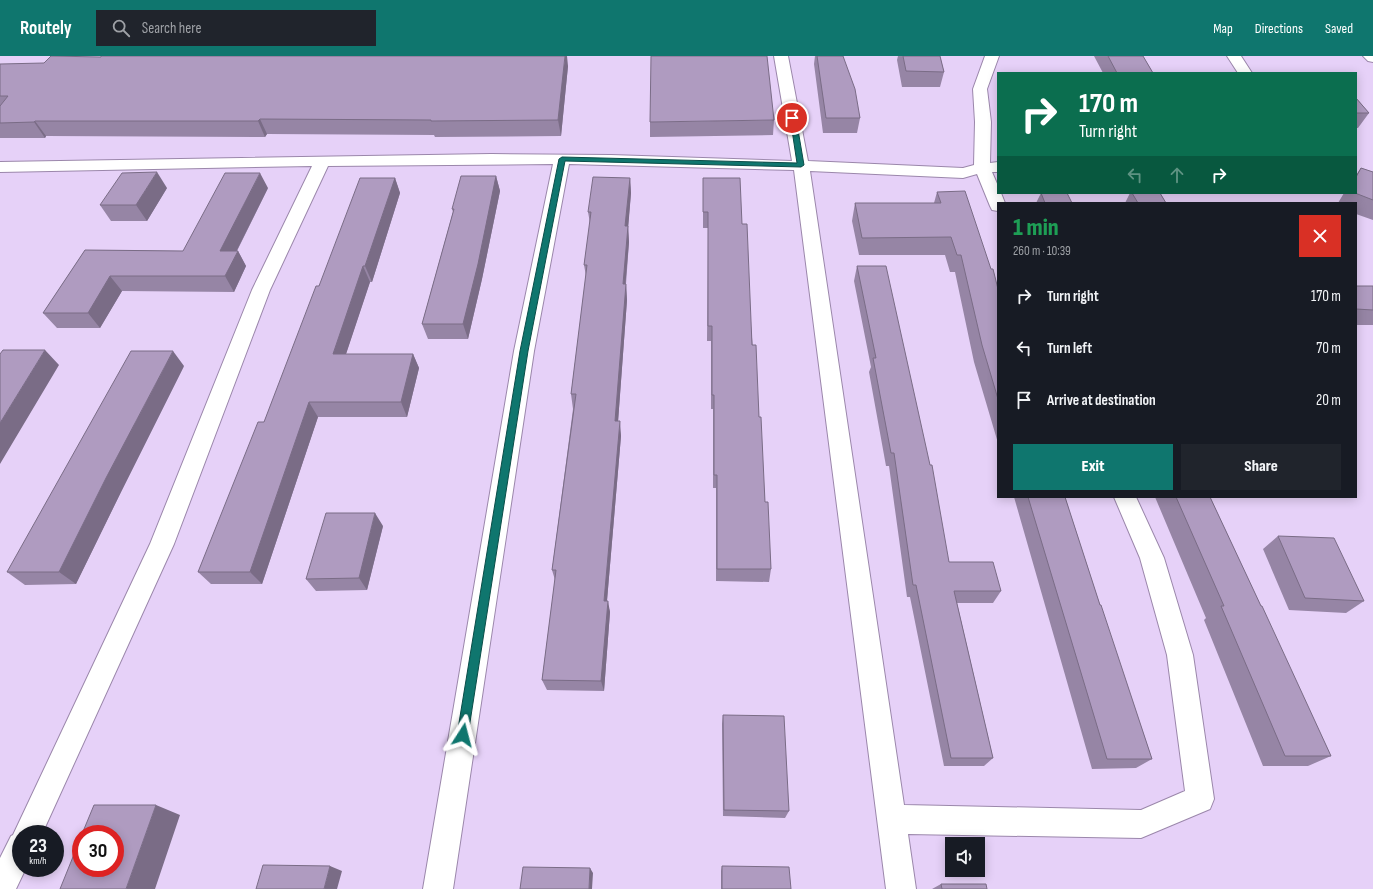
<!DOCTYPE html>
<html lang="en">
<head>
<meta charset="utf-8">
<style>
	:root { --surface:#171b24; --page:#20242c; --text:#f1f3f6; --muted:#9ea1a6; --accent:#0f766e }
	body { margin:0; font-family:"Sofia Sans Condensed",sans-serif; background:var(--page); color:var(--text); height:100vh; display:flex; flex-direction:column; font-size:15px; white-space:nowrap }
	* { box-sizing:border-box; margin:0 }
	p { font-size:13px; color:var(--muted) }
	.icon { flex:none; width:22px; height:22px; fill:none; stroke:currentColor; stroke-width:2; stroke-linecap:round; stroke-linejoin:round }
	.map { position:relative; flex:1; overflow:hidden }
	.details { position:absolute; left:997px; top:146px; width:360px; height:296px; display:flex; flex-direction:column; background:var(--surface); border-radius:0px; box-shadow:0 2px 10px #0003 }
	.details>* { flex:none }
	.hud { position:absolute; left:997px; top:16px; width:360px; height:122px; border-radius:0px; box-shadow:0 2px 10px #0003; background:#0b6e4f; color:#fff; overflow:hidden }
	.fabs { position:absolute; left:945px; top:781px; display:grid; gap:8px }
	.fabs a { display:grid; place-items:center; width:40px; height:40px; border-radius:0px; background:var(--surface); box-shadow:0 2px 10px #0003; font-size:20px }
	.speed { position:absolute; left:12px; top:769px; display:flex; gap:8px; font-size:20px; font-weight:700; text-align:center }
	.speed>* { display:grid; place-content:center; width:52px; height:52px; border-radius:50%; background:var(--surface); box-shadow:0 2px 10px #0003; line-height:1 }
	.speed small { font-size:10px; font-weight:400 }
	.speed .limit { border:6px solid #d22; background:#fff; color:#111 }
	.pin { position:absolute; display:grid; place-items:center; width:34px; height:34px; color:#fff; margin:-17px; border:2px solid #fff; border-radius:50%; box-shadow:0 1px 4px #0007 }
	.me { position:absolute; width:44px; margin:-22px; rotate:9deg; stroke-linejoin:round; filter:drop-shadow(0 0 3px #0008) }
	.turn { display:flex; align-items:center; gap:14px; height:84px; padding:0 16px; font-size:18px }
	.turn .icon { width:52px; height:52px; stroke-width:2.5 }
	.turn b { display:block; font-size:28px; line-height:34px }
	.lanes { display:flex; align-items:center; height:38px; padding:0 16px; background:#0003; justify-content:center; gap:20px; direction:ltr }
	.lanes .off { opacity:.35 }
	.round { display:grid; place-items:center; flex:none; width:42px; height:42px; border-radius:0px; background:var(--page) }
	.head { display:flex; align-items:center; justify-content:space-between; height:68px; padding:0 16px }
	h1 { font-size:24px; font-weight:800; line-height:30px; color:#1e9e55 }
	.action { display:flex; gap:8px; margin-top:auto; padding:8px 16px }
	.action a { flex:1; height:46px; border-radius:0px; background:var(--accent); color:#fff; font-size:16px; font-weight:800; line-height:46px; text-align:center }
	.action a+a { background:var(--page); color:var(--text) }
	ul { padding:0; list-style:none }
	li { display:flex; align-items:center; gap:12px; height:52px; padding:0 16px }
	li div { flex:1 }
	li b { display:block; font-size:15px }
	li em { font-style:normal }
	header { display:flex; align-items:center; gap:24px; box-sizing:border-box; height:56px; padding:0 20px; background:var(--accent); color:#fff }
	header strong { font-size:19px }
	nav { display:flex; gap:22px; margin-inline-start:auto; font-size:14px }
	.search { width:280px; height:36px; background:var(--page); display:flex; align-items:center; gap:10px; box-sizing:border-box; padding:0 14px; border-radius:0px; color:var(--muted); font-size:15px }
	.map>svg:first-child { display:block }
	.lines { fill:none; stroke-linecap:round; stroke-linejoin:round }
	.minor-casing { stroke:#9b87ab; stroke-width:2 }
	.minor { fill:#fff; fill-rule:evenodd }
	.wall { fill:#9685a5 }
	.shaded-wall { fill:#7a6c86 }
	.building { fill:#af9bc0; stroke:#7a6c86 }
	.route { fill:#0f766e; stroke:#0a4d48 }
</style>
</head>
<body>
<header>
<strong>Routely</strong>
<div class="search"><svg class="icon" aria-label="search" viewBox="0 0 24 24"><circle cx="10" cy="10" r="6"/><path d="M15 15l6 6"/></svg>Search here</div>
<nav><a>Map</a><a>Directions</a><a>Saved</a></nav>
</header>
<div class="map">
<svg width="1373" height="833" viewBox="0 0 1373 833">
	<rect width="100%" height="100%" fill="#e6d1f8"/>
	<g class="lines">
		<g class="minor-casing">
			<path id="minor" d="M774 0H788L808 105 963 112 974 109 975 66 973 33 985 0H999L987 33 991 66 990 107 998 106V116H992L998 130V137H1001L1005 147H998V155L992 154 990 150 977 118 963 122 810 115 904 749 1141 754 1185 735 1167 599 1140 502 1114 441H1136L1164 502 1193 599 1214 743 1210 753 1141 782 908 778 916 833H886L794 114 569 108 534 295 453 833H423L514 295 553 108 328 110 270 234 174 488 42 778H21V812H26L16 833H0V802L11 780 13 779 150 488 252 234 312 110 0 116V106L491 98 611 99 792 105Z
				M1227 0H1241L1252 17H1238Z
				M1363 0H1373V6L1368 5Z"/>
		</g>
		<use href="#minor" class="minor"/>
	</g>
	<path class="wall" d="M815 0H843L860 62 857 77H823L814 8Z
		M898 0H940L944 16 940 31H902L897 4Z
		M1094 0H1143L1153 17H1103Z
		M0 8 568 10 561 80 435 81 434 79 267 78 265 81 46 80 45 82H0Z
		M1356 42 1369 57 1358 72H1356Z
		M774 64 773 79 650 81V66Z
		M1361 112 1373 116V164L1356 158V147H1338L1344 137H1356V119Z
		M496 120 500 135 482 223 468 283H428L422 268 453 156 452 153Z
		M395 122 400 137 372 226H370L346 298H413L419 312 407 361H318L262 528H211L198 516 264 366 319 230Z
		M630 122 631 137 628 170 629 186 626 228 627 244 618 365 621 380 607 545 610 556 604 635 547 634 542 624 555 524 552 514 573 353 571 338 586 220 584 209 590 167 588 156Z
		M703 122 742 168 759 361 765 446 771 513 769 526 716 525V432H713V353H711V285H707L708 172H703Z
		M167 132 147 165H111L100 149Z
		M268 132 237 195H238L246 210 234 236 122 235 100 272H57L43 257 85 194 183 195Z
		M937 136 998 233V387L974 306 955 216H950L945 199H859L852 165 855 147H934Z
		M1041 137 1072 147H1036Z
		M1130 137H1160L1166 147H1125Z
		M857 210 949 506 1001 535 993 547H957L993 702 984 710H944L910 541H907L889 410H886L869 316 871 311 854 225Z
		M1356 230H1373V269H1356Z
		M184 310 121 436 76 528 25 529 7 516Z
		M1014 441H1065L1100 549 1152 703 1136 712 1092 713Z
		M1155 441H1210L1331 700 1308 710H1263L1204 564 1206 562Z
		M383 470 367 534 316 535 306 523Z
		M1278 480 1364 545 1346 557 1289 554 1263 493Z
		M723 659 789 755 785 762 723 760 722 668Z
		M722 810 791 833H721V815Z
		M941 828 987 833H932Z"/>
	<path class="shaded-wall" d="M565 0H567L568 10 561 80 558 64Z
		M260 63 267 78 265 81 258 65Z
		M35 65 46 80 45 82 34 66Z
		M157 116 167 132 147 165 136 149Z
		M260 117 268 132 229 210 220 195Z
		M496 120 500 135 482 223 468 283 463 268Z
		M395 122 400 137 372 226 365 210Z
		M630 122 631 137 627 186 625 170Z
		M628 170 629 186 624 244 623 228Z
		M238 195 246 210 234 236 225 220Z
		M363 210 370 226 341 313 333 298Z
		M110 220 122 235 100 272 88 257Z
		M626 228 627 244 617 380 615 365Z
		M45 294 59 309 0 408V367Z
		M173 295 184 310 121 436 76 528 59 516 106 422Z
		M413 298 419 312 407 361 401 346Z
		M309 346 318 361 262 528 250 516Z
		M620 365 621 380 606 556 604 545Z
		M375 457 383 470 367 534 359 522Z
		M608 545 610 556 604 635 601 625Z
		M156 749 180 759 155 833H126Z
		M330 810 342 815 337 833H324Z
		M590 812 593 817 592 833H589Z"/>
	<path class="building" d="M51 0 101 1V0H565L558 64 431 65V64L260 63 258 65H35L34 66 0 67V50L8 40H0V8L44 7Z
		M651 0H767L774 64 650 66Z
		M817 0H843L855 33 860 62H826Z
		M903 0H940L944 16 906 15Z
		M1108 0H1143L1153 17H1117Z
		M1356 42 1369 57H1356Z
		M1361 112 1373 116V144L1355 137H1356V121Z
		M157 116 136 149H100L122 117Z
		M225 117H260L220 195H238L225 220H110L88 257H43L85 194 183 195Z
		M461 120H496L478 208 463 268H422L454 153H452Z
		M593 121 630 122 625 170H628L623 228H626L615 365H620L604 545H608L601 625 542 624 556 514H552L576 338H571L587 209H584L591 156H588Z
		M360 122H395L365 210H363L333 298H413L401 346H309L250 516H198L258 366H264L316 230H319Z
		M703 122H740L742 168H747L752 289H756L759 361H761L765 446H768L771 513H717V419H714V339H712V270H708V156H703Z
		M965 135 991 213H993L998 233V343L982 289 961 199H957L951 181 862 182 855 147H941L937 136Z
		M1041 137H1067L1072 147H1045Z
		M1132 137H1160L1166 147H1138Z
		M857 210H886L930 409H932L949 506H993L1001 535H954L993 702H951L916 529H913L894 397H891L873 302H876Z
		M1356 230H1373V254L1356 253Z
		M3 294H45L0 367V298Z
		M131 295H173L106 422 59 516H7Z
		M1028 441H1065L1100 549H1101L1152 703H1107Z
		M1176 441H1210L1261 550H1262L1331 700H1285L1221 550H1224Z
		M326 457H375L359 522 306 523Z
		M1278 480 1334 482 1364 545 1305 542Z
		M723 659 784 660 789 755 724 754Z
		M94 749H156L126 833H60L81 781V812H115V778H82Z
		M263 809 330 810 324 833H256Z
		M722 810 789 811 791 833H722Z
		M523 811 590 812 589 833H520Z
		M941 828H986L987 833H942Z"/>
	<path class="route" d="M790 61 796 62 804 109 801 111 565 105 528 295 468 679 467 683 463 685 459 683 457 679 520 295 559 103 562 101 797 107Z"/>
</svg>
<div class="fabs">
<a><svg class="icon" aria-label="sound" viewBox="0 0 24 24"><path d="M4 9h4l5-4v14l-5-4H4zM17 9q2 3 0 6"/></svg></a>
</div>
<div class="speed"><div>23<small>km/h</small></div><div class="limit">30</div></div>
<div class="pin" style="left:792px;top:62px;background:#d93025"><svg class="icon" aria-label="arrive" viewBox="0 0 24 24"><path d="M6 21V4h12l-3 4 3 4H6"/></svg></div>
<svg class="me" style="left:463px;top:679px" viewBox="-20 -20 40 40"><path d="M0-17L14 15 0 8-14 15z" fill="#0f766e" stroke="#fff" stroke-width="4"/></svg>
<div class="hud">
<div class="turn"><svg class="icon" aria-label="right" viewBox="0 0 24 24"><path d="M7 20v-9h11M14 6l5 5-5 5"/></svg><div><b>170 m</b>Turn right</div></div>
<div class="lanes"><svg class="icon off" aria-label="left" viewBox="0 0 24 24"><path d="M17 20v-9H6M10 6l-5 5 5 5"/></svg><svg class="icon off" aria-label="ahead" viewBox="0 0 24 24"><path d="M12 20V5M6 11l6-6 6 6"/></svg><svg class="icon" aria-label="right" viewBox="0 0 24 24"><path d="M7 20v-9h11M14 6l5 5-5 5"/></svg></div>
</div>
<section class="details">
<div class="head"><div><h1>1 min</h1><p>260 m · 10:39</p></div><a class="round" style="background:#d93025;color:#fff"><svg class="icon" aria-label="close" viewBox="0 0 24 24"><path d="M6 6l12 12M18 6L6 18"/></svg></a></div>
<ul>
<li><svg class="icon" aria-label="right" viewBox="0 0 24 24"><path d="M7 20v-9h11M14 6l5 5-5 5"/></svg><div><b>Turn right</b></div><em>170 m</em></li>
<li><svg class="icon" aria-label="left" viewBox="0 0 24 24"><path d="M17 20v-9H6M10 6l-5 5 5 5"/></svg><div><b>Turn left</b></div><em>70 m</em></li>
<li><svg class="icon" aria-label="arrive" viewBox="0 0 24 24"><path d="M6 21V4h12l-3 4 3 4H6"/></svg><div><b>Arrive at destination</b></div><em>20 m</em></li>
</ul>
<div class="action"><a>Exit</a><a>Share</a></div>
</section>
</div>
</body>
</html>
